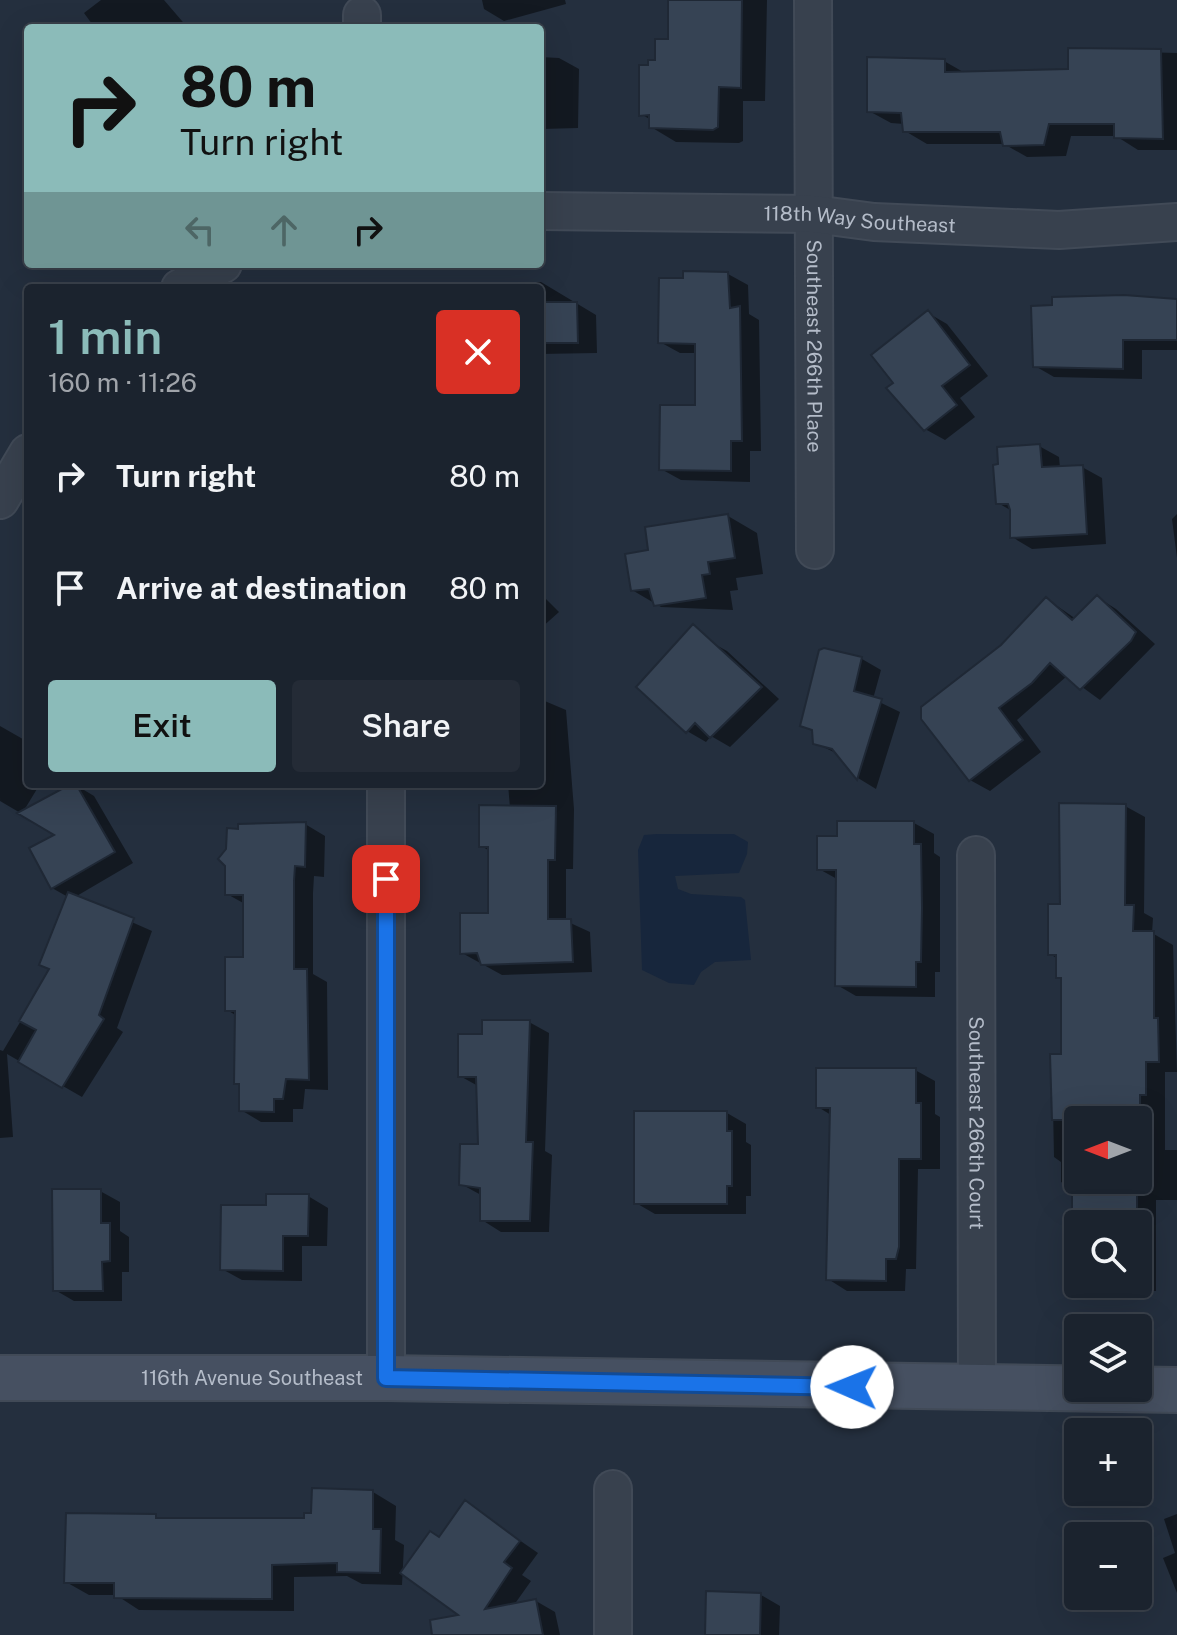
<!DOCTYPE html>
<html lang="en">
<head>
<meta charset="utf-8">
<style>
	:root { --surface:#1b232e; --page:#242b36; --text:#f1f3f6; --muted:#a0a4aa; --line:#39404a; --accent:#8bbbb9 }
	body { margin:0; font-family:"Public Sans",sans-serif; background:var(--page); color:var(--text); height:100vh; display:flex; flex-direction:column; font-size:30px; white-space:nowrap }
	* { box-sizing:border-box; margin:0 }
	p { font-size:26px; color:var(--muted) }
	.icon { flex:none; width:44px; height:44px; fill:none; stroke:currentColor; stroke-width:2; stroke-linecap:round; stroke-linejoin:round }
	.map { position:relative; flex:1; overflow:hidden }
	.sheet { position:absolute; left:24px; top:284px; width:520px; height:504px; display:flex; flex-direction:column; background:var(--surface); border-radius:8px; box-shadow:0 8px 32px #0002,0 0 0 2px var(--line) }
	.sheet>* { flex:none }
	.guide { position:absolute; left:24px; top:24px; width:520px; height:244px; border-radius:8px; box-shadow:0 8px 32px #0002,0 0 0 2px var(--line); background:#8bbbb9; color:#111; overflow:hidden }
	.needle { width:52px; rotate:270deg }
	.controls { position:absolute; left:1064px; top:1106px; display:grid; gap:16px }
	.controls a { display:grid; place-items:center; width:88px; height:88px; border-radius:8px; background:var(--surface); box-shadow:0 8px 32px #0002,0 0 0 2px var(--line); font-size:40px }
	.pin { position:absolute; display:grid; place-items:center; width:68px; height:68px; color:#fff; margin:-34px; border-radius:16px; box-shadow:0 4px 12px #0006 }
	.me { position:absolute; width:88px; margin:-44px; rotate:271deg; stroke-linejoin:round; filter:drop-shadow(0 0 6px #0008) }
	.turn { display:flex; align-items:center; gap:28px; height:168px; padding:0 24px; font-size:36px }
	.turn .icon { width:104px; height:104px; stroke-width:2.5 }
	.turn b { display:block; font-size:56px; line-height:68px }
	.lanes { display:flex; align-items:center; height:76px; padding:0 24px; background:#0003; justify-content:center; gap:40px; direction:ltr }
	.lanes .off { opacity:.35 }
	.round { display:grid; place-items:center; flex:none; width:84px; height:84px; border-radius:8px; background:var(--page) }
	.headline { display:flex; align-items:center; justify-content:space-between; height:136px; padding:0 24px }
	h1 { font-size:48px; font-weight:600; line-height:60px; color:var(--accent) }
	.primary-button { display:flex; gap:16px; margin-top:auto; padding:16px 24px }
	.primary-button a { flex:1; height:92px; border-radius:8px; background:var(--accent); color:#111; font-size:32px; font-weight:600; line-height:92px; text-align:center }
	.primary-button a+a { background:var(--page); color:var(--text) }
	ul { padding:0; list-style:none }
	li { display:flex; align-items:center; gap:24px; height:112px; padding:0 24px }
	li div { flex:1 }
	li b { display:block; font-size:30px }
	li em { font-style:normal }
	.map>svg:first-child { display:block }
	.water { fill:#17263c }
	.shadow { fill:#0007; fill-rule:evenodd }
	.building { fill:#364354; stroke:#1f2835; stroke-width:2 }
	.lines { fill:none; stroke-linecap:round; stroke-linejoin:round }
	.street-casing { stroke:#414a57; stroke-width:40 }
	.secondary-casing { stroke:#414a57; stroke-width:48 }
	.street { stroke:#38414e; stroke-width:36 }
	.secondary { stroke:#465061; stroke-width:44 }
	.route-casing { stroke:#114b97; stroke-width:20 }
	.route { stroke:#1a73e8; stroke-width:14 }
	.labels { text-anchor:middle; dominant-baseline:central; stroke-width:8; stroke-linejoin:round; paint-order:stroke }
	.street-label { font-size:20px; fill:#b4bcc9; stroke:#1d2633 }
</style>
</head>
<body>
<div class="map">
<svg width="1177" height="1635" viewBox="0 0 1177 1635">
	<rect width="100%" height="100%" fill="#242f3e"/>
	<path class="water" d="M657 834H734L748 842 747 854 739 873 675 876 678 889 691 894 741 897 745 900 751 960 715 962 701 972 694 985 669 983 642 970 638 850 644 835Z"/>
	<path class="shadow" d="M101 0H164L188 28H95L84 13Z
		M482 0H565L566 4 504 21 484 9Z
		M670 0H767L765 101H743V141L739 143 676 142 651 127V120L641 114 650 67 670 41Z
		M1070 50 1177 53V150H1138L1116 136H1071L1066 156 1027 157 1004 144H927L905 131 904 124 891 123 869 111 944 61 965 73 1070 71Z
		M540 57 559 58 579 69 578 128 542 129 540 137Z
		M728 274 748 285 749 314 759 320 761 451H750V482L681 480 661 469 697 407V353H680L660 342Z
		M541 282 596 315 597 353 540 354V288H488V283Z
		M406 284 413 288H382Z
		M1177 301V350H1142V379L1054 377 1035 366Z
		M928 313 947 324 988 376 960 398 975 417 945 440 925 429 896 383Z
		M1039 446 1059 457 1060 468 1082 467 1102 478 1106 544 1032 549 1012 537V511L998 503 1000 466Z
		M1177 514V558L1172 519Z
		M728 516 757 533 763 574 736 578 738 590 730 591 733 610 661 607 632 590 651 552Z
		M540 593 559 612 540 629Z
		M1097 597 1116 609 1155 644 1100 700 1067 676 1017 720 1041 752 990 791 970 780 1002 646 1047 599 1076 619Z
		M707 640 727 651 779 699 730 747 711 736 706 742 687 731Z
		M824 650 862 659 881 670 873 699 900 712 876 789 858 778 840 755 815 743 814 732 803 726Z
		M540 699 566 710 574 809 573 869H566V921L590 932 592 972 502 975 462 953 490 915V851L481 846 510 808 508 784H540Z
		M0 726 28 742V784H40L23 812 74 784 94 796 133 863 75 897 152 931 117 1028 123 1032 82 1097 7 1054 13 1137 0 1138V1050L3 1051 51 970 68 897 52 888 58 835 0 801Z
		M1125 806 1145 817 1144 913 1153 918 1152 933 1173 945 1177 1072H1165V1150H1177V1200H1156V1291H1099L1087 1284H1138V1224H1078V1248L1074 1246V1189L1061 1182V1162L1054 1157 1052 1056H1063V979L1058 976V959L1050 954 1062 906ZM1078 1120H1138V1180H1078Z
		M914 823 934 834V853L940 857V972H935V997L856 996 837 985V879L819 869 839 838Z
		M305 824 325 836 324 877 314 876 313 893V974L327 982 328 1090 305 1089 303 1109H293V1122H261L241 1110V1086L236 1083 237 1016 227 1010 245 959V904L227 894Z
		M529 1022 549 1033 545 1151 552 1155 549 1232H501L482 1220 481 1195 461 1184 480 1146 478 1086 460 1076 484 1036Z
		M915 1070 935 1081V1114L940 1117V1169H918L916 1269H906L905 1291H847L828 1279 831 1115 818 1107Z
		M727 1113 746 1124V1142L751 1145V1196H746V1214H655L636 1203Z
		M100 1191 120 1202V1231L129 1237V1272H122V1301H74L55 1290Z
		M308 1196 328 1208 327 1246H302V1281L242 1280 222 1269 268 1207Z
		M373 1492 396 1506 395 1540 404 1545 402 1585 362 1584 347 1576 294 1577V1611L139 1610 116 1595H89L66 1582 155 1516 162 1520H306Z
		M466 1503 538 1553 522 1575 531 1581 514 1605 536 1601 555 1612 560 1635H466L440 1539Z
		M1177 1514V1593L1163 1558 1175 1553 1164 1519Z
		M761 1595 780 1606 779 1635H708Z"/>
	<path class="building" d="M668 0H742L741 88 719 87 718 127 713 130 649 128V115L639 116V65H648V60H655V39H668Z
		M1068 48 1161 49 1163 139 1114 138V124H1049L1044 145 1003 146 1000 132H903L901 113 867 112V57L945 59V72L1068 69Z
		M683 271 728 272 730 308 740 306 742 441H731V471L659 470 660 405H695V344L658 343 659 278H683Z
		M1124 295 1177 299V340H1123V369L1033 367 1031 306 1052 305V297Z
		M540 302H577L578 343H540Z
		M928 310 970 365 942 386 957 405 924 431 886 388 893 383 871 355Z
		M1040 444 1042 467 1083 465 1087 534 1010 538V510L1008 504H996L993 465 998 464 997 447Z
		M728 514 735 558 708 562 710 574 702 575 706 598 654 606 649 589 631 591 625 554 648 550 645 527Z
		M1097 595 1136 632 1131 641 1080 690 1050 663 1032 683 999 708 1023 740 969 781 921 719V707L1001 645 1046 597 1072 620Z
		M693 624 762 687 710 738 695 723 686 733 636 687Z
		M824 648 862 657 854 691 882 699 857 780 832 749 813 744 812 730 800 726 819 650Z
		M71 784H76L115 852 51 889 29 848 54 835 17 813Z
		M1059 803 1126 804 1125 905H1134L1133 931H1154V1018H1158L1159 1062H1146V1095H1140V1120H1052L1050 1054H1061V978H1056V955H1048V904H1060Z
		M479 805 556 806 555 860H548V919H571L573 962 481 965 477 953 460 954V913H488V847H479Z
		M837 821H914V844H921L922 908 921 962H916V987L835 986 836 870H817V836H837Z
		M306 822 305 867 295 866 294 881V969H307L309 1080 286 1079 283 1099H274V1112L239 1111V1084H234L235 1011H225V957H243V895H225V866L218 859 226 849 227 828 238 829V824Z
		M68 892 134 918 99 1015 104 1019 62 1088 18 1062 36 1030 19 1021 49 969 39 965Z
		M482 1020H530L526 1142H533L530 1221H480V1188L459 1185 460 1144H478L476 1077H458V1034H482Z
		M816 1068H916V1103H921V1159H899V1247L896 1259H886V1281L826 1280 830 1108H816Z
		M634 1111H727V1131H732V1186H727V1204H634Z
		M1072 1180H1137V1224H1072Z
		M52 1189H101V1223H110V1261L102 1262 103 1291H53Z
		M266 1194H309L308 1236H283V1271L220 1270 221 1205H266Z
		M312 1488 373 1490V1529H381L380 1573 337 1572V1563L272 1565V1599L114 1598V1583H64L66 1513 156 1514V1518H304V1513H311Z
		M465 1500 520 1541 504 1562 512 1568 485 1609 536 1599 543 1635H432L430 1620 458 1615 400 1573 430 1531 439 1537Z
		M706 1591 761 1593 760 1635H705Z"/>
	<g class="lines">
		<g class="street-casing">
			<g id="street">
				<path id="s1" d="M813 0 815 550"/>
				<path d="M362 15V28"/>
				<path id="s2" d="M540 211 814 214 874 222 1059 230 1177 222"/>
				<path d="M180 288 223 264"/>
				<path d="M0 500 28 453"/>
				<path d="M386 784V1378"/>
				<path id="s3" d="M976 855 977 1390"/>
				<path d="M613 1489V1635"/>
			</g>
		</g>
		<g class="secondary-casing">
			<g id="secondary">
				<path id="s4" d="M0 1378H386L1177 1390"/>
			</g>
		</g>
		<use href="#street" class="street"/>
		<use href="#secondary" class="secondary"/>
	</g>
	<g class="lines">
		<g class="route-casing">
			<path id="route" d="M386 879V1378L852 1387"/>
		</g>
		<use href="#route" class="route"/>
	</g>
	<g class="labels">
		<g class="street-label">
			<text stroke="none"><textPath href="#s2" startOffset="320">118th Way Southeast</textPath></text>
			<text stroke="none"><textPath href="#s1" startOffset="346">Southeast 266th Place</textPath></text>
			<text stroke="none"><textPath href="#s3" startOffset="268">Southeast 266th Court</textPath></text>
			<text stroke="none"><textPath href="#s4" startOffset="252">116th Avenue Southeast</textPath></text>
		</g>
	</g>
</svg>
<div class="controls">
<a><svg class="needle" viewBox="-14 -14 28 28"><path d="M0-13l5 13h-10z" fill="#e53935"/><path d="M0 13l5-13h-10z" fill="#a0a4aa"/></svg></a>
<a><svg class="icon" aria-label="search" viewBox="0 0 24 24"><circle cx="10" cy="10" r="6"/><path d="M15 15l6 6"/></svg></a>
<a><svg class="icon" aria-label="layers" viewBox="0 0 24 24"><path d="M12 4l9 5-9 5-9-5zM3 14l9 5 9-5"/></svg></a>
<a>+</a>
<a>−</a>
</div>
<div class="pin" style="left:386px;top:879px;background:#d93025"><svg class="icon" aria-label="arrive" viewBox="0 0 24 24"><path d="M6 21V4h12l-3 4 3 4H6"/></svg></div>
<svg class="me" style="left:852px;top:1387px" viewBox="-20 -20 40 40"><circle r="19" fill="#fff"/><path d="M0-13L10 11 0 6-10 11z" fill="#1a73e8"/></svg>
<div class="guide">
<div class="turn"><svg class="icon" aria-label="right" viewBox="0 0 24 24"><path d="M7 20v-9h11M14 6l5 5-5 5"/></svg><div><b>80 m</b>Turn right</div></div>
<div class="lanes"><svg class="icon off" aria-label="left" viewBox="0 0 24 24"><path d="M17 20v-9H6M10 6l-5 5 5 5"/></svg><svg class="icon off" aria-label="ahead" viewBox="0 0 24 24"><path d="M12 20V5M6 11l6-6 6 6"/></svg><svg class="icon" aria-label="right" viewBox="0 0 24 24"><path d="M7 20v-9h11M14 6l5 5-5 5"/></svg></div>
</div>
<section class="sheet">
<div class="headline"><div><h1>1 min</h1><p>160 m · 11:26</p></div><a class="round" style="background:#d93025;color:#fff"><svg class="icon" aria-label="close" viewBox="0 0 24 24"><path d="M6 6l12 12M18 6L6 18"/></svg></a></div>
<ul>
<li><svg class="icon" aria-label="right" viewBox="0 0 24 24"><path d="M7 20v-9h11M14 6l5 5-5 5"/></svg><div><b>Turn right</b></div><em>80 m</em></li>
<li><svg class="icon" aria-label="arrive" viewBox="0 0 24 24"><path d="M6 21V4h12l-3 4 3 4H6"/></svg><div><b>Arrive at destination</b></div><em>80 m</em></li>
</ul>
<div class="primary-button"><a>Exit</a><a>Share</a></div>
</section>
</div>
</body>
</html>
